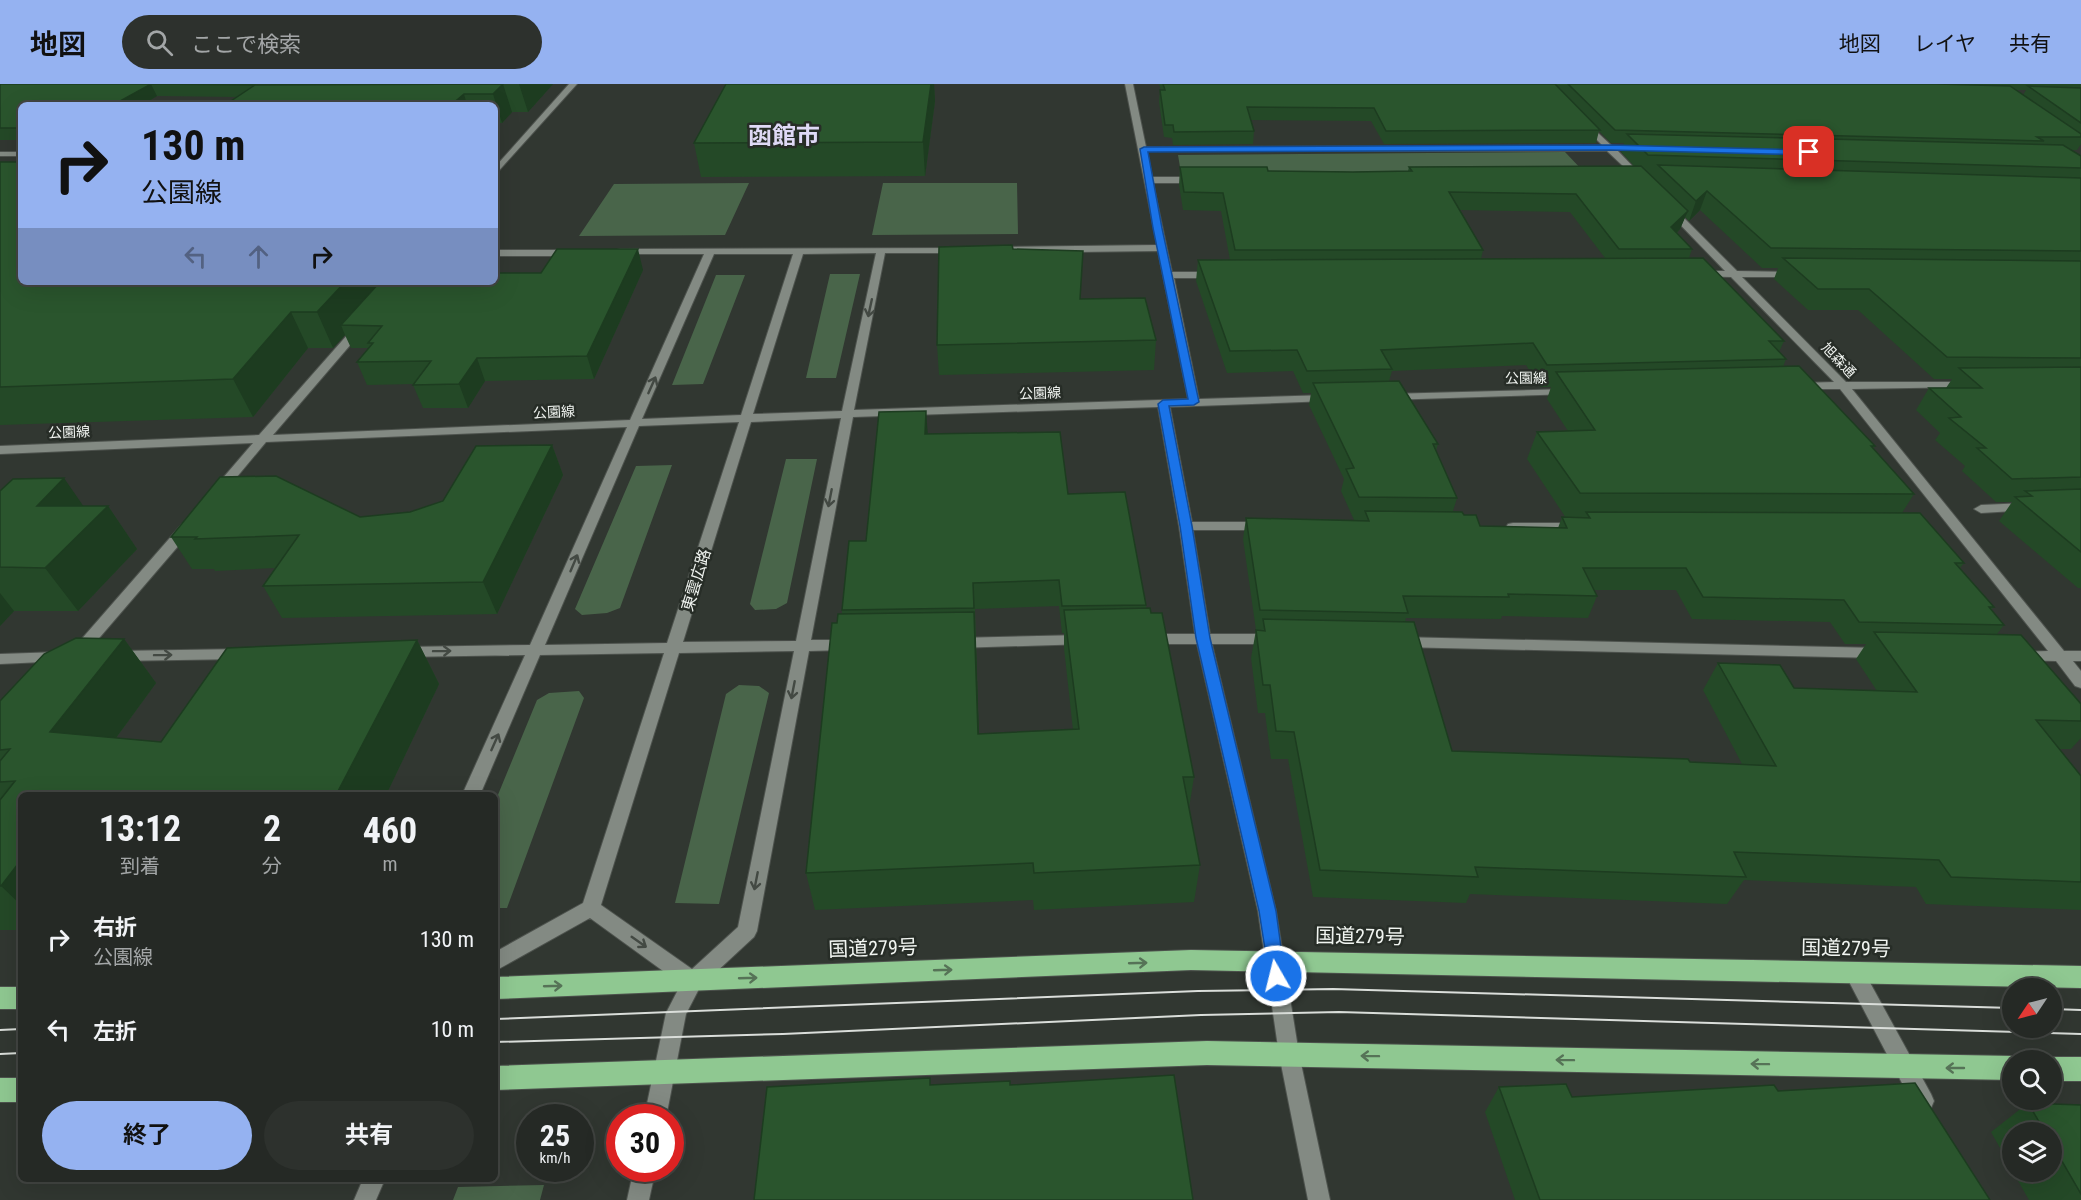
<!DOCTYPE html>
<html lang="ja">
<head>
<meta charset="utf-8">
<style>
	:root { --surface:#252925; --page:#2d312d; --text:#f1f3f6; --muted:#a3a6a7; --line:#424542; --accent:#95b2f1 }
	body { margin:0; font-family:"Roboto Condensed","Noto Sans JP",sans-serif; background:var(--page); color:var(--text); height:100vh; display:flex; flex-direction:column; font-size:22px; white-space:nowrap }
	* { box-sizing:border-box; margin:0 }
	p { font-size:20px; color:var(--muted) }
	.icon { flex:none; width:33px; height:33px; fill:none; stroke:currentColor; stroke-width:2; stroke-linecap:round; stroke-linejoin:round }
	.map { position:relative; flex:1; overflow:hidden }
	.details { position:absolute; left:18px; top:708px; width:480px; height:390px; display:flex; flex-direction:column; background:var(--surface); border-radius:9px; box-shadow:0 6px 24px #0002,0 0 0 2px var(--line) }
	.details>* { flex:none }
	.top-card { position:absolute; left:18px; top:18px; width:480px; height:183px; border-radius:9px; box-shadow:0 6px 24px #0002,0 0 0 2px var(--line); background:#95b2f1; color:#111; overflow:hidden }
	.needle { width:39px; rotate:235deg }
	.fabs { position:absolute; left:2002px; top:894px; display:grid; gap:12px }
	.fabs a { display:grid; place-items:center; width:60px; height:60px; border-radius:50%; background:var(--surface); box-shadow:0 6px 24px #0002,0 0 0 2px var(--line); font-size:30px }
	.speed { position:absolute; left:516px; top:1020px; display:flex; gap:12px; font-size:30px; font-weight:700; text-align:center }
	.speed>* { display:grid; place-content:center; width:78px; height:78px; border-radius:50%; background:var(--surface); box-shadow:0 6px 24px #0002,0 0 0 2px var(--line); line-height:1 }
	.speed small { font-size:15px; font-weight:400 }
	.speed .limit { border:9px solid #d22; background:#fff; color:#111 }
	.pin { position:absolute; display:grid; place-items:center; width:51px; height:51px; color:#fff; margin:-26px; border-radius:12px; box-shadow:0 3px 9px #0006 }
	.me { position:absolute; width:66px; margin:-33px; rotate:352deg; stroke-linejoin:round; filter:drop-shadow(0 0 4px #0008) }
	.turn { display:flex; align-items:center; gap:21px; height:126px; padding:0 24px; font-size:27px }
	.turn .icon { width:78px; height:78px; stroke-width:2.5 }
	.turn b { display:block; font-size:42px; line-height:51px }
	.lanes { display:flex; align-items:center; height:57px; padding:0 24px; background:#0003; justify-content:center; gap:30px; direction:ltr }
	.lanes .off { opacity:.35 }
	.eta { display:flex; justify-content:space-evenly; align-items:center; height:102px; text-align:center }
	.eta b { font-size:36px; font-weight:700; line-height:42px }
	.cta { display:flex; gap:12px; margin-top:auto; padding:12px 24px }
	.cta a { flex:1; height:69px; border-radius:36px; background:var(--accent); color:#111; font-size:24px; font-weight:700; line-height:69px; text-align:center }
	.cta a+a { background:var(--page); color:var(--text) }
	ul { padding:0; list-style:none }
	li { display:flex; align-items:center; gap:18px; height:90px; padding:0 24px }
	li div { flex:1 }
	li b { display:block; font-size:22px }
	li em { font-style:normal }
	header { display:flex; align-items:center; gap:36px; box-sizing:border-box; height:84px; padding:0 30px; background:var(--accent); color:#111 }
	header strong { font-size:28px }
	nav { display:flex; gap:33px; margin-inline-start:auto; font-size:21px }
	.search { width:420px; height:54px; background:var(--page); display:flex; align-items:center; gap:15px; box-sizing:border-box; padding:0 21px; border-radius:33px; color:var(--muted); font-size:22px }
	.map>svg:first-child { display:block }
	.green { fill:#49654a }
	.lines { fill:none; stroke-linecap:round; stroke-linejoin:round }
	.minor-casing { stroke:#4d524d; stroke-width:2 }
	.highway-casing { stroke:#4d524d; stroke-width:2 }
	.minor { fill:#838a83; fill-rule:evenodd }
	.highway { fill:#8fc891; fill-rule:evenodd }
	.tram { stroke:#dadeda; stroke-width:2 }
	.wall { fill:#244927; fill-rule:evenodd }
	.shaded-wall { fill:#1d3c20 }
	.building { fill:#2a552d; stroke:#1d3c20; stroke-width:1.5 }
	.oneway { stroke:#434943 }
	.oneway2 { stroke:#567357 }
	.route { fill:#1a73e8; stroke:#114b97; stroke-width:1.5 }
	.labels { text-anchor:middle; dominant-baseline:central; stroke-width:5; stroke-linejoin:round; paint-order:stroke }
	.far-street-label { font-size:14px; fill:#f0f4f0; stroke:#272d27 }
	.street-label { font-size:16px; fill:#f0f4f0; stroke:#272d27 }
	.near-street-label { font-size:20px; fill:#f0f4f0; stroke:#272d27 }
	.far-town-label { font-size:24px; font-weight:bold; fill:#dfd9f6; stroke:#272d27 }
</style>
</head>
<body>
<header>
<strong>地図</strong>
<div class="search"><svg class="icon" aria-label="search" viewBox="0 0 24 24"><circle cx="10" cy="10" r="6"/><path d="M15 15l6 6"/></svg>ここで検索</div>
<nav><a>地図</a><a>レイヤ</a><a>共有</a></nav>
</header>
<div class="map">
<svg width="2081" height="1116" viewBox="0 0 2081 1116">
	<rect width="100%" height="100%" fill="#313731"/>
	<path class="green" d="M1565 68 1584 88 1181 89 1178 71Z
		M749 99 725 151 579 152 614 100Z
		M883 99H1017L1018 150 872 151Z
		M830 190H860L836 294H806Z
		M716 191H745L703 300 672 301Z
		M786 375H817L787 519 776 525 755 526 750 520Z
		M672 381 620 524 607 529 582 531 575 525 636 382Z
		M739 601 759 602 769 609 719 820 675 819 726 610Z
		M579 607 584 614 507 824H495V718L537 616 549 609Z
		M544 1101 540 1116H453L458 1103Z"/>
	<g class="lines">
		<g class="minor-casing">
			<path id="minor" d="M569 0H577L495 91V83Z
				M1125 0H1133L1146 63 1603 62 1581 40V36H1584L1612 62H1642L1646 64 1642 66H1617L1643 93 1644 95 1640 98 1607 67H1147L1152 93H1199L1203 96 1199 99H1153L1172 188H1217L1222 191 1217 194H1174L1199 315 1328 311 1334 314 1328 317 1170 323 1192 438H1264L1271 442 1264 446H1193L1210 550H1274L1281 555 1274 560H1212L1276 827 1299 970 1330 1116H1308L1279 970 1258 827 1197 560H1148L1141 555 1148 550H1195L1179 442 1158 323 853 333 811 556H848L856 561 848 566 809 567 757 847 754 853 700 903 686 930 666 1034H644L666 929 681 900 590 834 495 887V868L583 819 664 569 540 571 480 711H462L525 571 404 573 396 568 404 563 530 561 627 343 266 358 221 412 216 413 210 409 253 359 0 370V362L259 351 356 241 360 240 365 243 364 245 273 351 630 336 704 170H617V166L620 165 962 164V168L959 169H885L854 326 1188 315 1158 167 1004 169 999 166 1004 163 1157 161ZM876 169 842 327 753 330 803 170ZM714 170H793L741 331 642 335ZM841 334 796 557 683 558 751 338ZM739 338 667 559 545 561 639 342ZM794 567 738 843 692 885 601 821 679 569Z
				M0 68H21V72H0Z
				M1667 123H1673L1737 187 1799 188V192L1796 193H1742L1846 298H1971L1973 300 1967 303 1852 305 2064 567H2081V577H2073L2081 587V604L2075 602 2056 577 2016 576 2013 572 2016 568 2048 567 1840 305H1799L1793 302 1799 299 1834 298 1731 193 1697 192V188L1700 187H1725L1667 127Z
				M495 166H575L580 169 575 172H495Z
				M1568 305 1574 308 1572 310 1388 316 1382 313 1388 310Z
				M2026 419 2031 420 2033 423 2031 426 1981 429 1974 425 1981 421Z
				M187 439 194 443 192 446 82 574H72L69 570 72 566 182 440Z
				M1513 439H1579L1586 443 1579 447 1508 446 1506 443 1508 440Z
				M1082 551 1089 556 1087 560 956 564 948 559 956 554Z
				M1400 553 1880 564 1888 569 1880 574 1400 563 1392 558Z
				M242 565 250 570 242 575 116 577 108 572 116 567Z
				M59 568 67 573 64 577 0 580V570Z
				M1855 881 1862 884 1931 1010 1934 1017 1931 1024 1923 1027 1915 1024 1845 890 1848 884Z
				M634 1084H656L649 1116H627Z
				M363 1095H385L376 1116H354Z"/>
		</g>
		<g class="highway-casing">
			<path id="highway" d="M1191 866 2081 882V904L1191 886 495 915V893Z
				M0 903H21V925H0Z
				M1207 957 2013 972 2022 976H2013V996L1207 981 495 1006V982Z
				M2052 973H2081V997H2052V976H2043Z
				M0 994H21V1018H0Z"/>
		</g>
		<use href="#minor" class="minor"/>
		<use href="#highway" class="highway"/>
		<path class="tram" d="M2052 925 2081 926
			M495 935 1198 907 1333 905 2013 924
			M0 946 21 945
			M495 958 783 950 1201 931 1339 928 2081 950
			M0 970 21 969"/>
	</g>
	<path class="wall" d="M0 0 333 1 553 0 528 28H512L502 39H495V21H225L237 13 157 12 142 21H21V56H0Z
		M726 0H934L935 17 925 92 701 93 694 59Z
		M1159 0H2081V60L2077 66H2071L2081 72V504H2078L1999 437 2012 418H1996L1962 387 1965 382 1935 356 1940 349 1916 326 1929 304H1946L1952 295H1934L1858 226H1808L1774 195 1778 184H1762L1700 126 1689 137 1685 133 1680 145 1677 149 1692 165 1689 174 1784 257 1779 268 1786 275 1783 283 1875 362 1873 365 1914 410 1902 429 1964 479 1960 484 1994 523 1991 526 2004 541 1997 550 2081 620V654L2071 665H2059L2081 692V826L1926 820 1916 803 1744 796 1727 820 1470 810 1466 819 1313 813 1288 675H1271L1265 629H1258L1251 574 1256 546 1243 455 1246 434 1354 436 1341 407 1344 395 1309 321 1311 309H1303L1293 287 1227 289 1196 197 1198 176H1230L1221 127 1183 126 1179 101 1180 83 1268 87 1353 88 1408 87 1409 83 1634 82 1621 68 1624 59H1611L1599 47 1596 59 1384 60 1371 37 1251 36 1254 47 1253 60 1173 61 1172 54 1164 53 1159 18 1160 6H1161ZM2016 6H2026L2023 11ZM1460 126 1570 128 1605 174 1481 175 1483 166ZM1526 281 1540 303H1551L1547 315 1568 347 1537 348 1527 375 1566 434 1562 433 1558 444 1480 442 1464 431 1453 427 1457 414 1436 367 1438 360 1389 297 1392 287ZM1594 506H1676L1692 535 1830 538 1845 560H1866L1856 575 1877 607 1794 604 1718 579 1703 606 1742 680 1452 667 1405 538 1406 534 1501 535 1502 532 1588 534 1597 512Z
		M0 78 375 198 377 201 541 189 643 186 594 295 485 297 468 324H423L413 301 414 300 367 301 357 278 369 264H351L345 251 333 264H308L253 333 0 341Z
		M1013 165 1081 215 1156 256 1154 286 939 291 937 261Z
		M928 350 1068 410 1146 521V525L1194 693 1189 724 1200 781 1194 818 1034 826 1033 816 815 826 806 789 837 539 842 530V526L866 457ZM1059 522 1062 549H1064V564L1073 646 979 650 975 525Z
		M552 361 563 391 497 530 282 534 263 502 275 484 215 487 214 485H192L171 453 410 428 443 417Z
		M0 407 83 422H108L137 465 78 527H14L0 542Z
		M124 555 156 599 116 654 161 658 417 556 439 600 386 711H21V846H0V617Z
		M1499 1003 1572 1013 1778 1007 1990 1116H1515L1485 1028Z
		M2028 1019 2081 1021V1116H2029L2013 1088H2052V1048H2013V1087L1991 1048Z"/>
	<path class="shaded-wall" d="M151 0 157 12 142 21H113Z
		M503 0 512 28 502 39 493 10Z
		M519 0H553L528 28Z
		M931 0H934L935 17 925 92 923 58Z
		M464 10 467 21H451Z
		M1707 107 1700 126 1689 137 1696 117Z
		M1688 127 1680 145 1664 162 1671 143Z
		M638 165 643 186 594 295 587 272Z
		M345 198H375L380 210 341 241 345 251 333 264 317 228Z
		M291 228 308 264 253 333 233 295Z
		M477 274 485 297 468 324 459 300Z
		M926 327 928 352 925 350Z
		M552 361 563 391 497 530 483 498Z
		M64 394 93 436 108 422 137 465 78 527 45 484 37 422Z
		M0 509 14 527 0 542Z
		M974 528 976 565 980 688 978 650Z
		M124 555 156 599 88 692 50 648Z
		M417 556 439 600 386 711H336Z
		M21 776V821L1 802Z"/>
	<path class="building" d="M0 0H256L254 1 151 0 113 21H21V44H0Z
		M273 0H313L272 1Z
		M503 0 493 10H464L451 21H225L255 1Z
		M726 0H931L923 58 694 59Z
		M1163 0H1555L1600 46 1386 47 1374 24 1247 23 1254 47 1174 48 1173 41H1165L1160 6H1165Z
		M1568 0H1937L2010 2 2081 50V53H2037L2044 57 1615 46Z
		M2028 2 2081 4V39Z
		M1627 50 2063 61 2081 72V84L1648 71Z
		M0 78H21V198H345L317 228H291L233 295 0 303Z
		M1658 81 2081 94V167L1771 164 1707 107 1696 117Z
		M1641 82 1688 127 1671 143 1692 165H1619L1576 110 1449 108 1483 166H1235L1223 109 1184 108 1180 83H1267L1268 87 1353 88 1412 87 1409 83Z
		M1012 161 1013 165 1083 167 1080 215 1145 214 1156 256 937 261 939 163Z
		M557 165H638L587 272 477 274 459 300 413 301 431 277 357 278 373 259H368L382 242 341 241 380 198H495V189H541Z
		M1703 174 1784 257H1769L1786 275 1547 281 1533 259 1381 266 1392 285 1307 287 1297 266 1230 267 1198 176Z
		M1783 174 2081 177V274L1947 273 1869 205H1818Z
		M1799 282 1875 362H1871L1914 410 1580 409 1537 348 1595 346 1556 288Z
		M2081 283V393L2012 395 1977 364H1986L1949 334 1961 333 1929 304H1982L1959 284Z
		M1399 297 1438 360H1433L1457 414 1359 413 1346 385 1354 384 1313 299Z
		M926 327 925 350 1060 348 1068 410 1125 408 1146 521 1062 522 1059 496 973 499 974 524 842 526 849 457H866L879 328Z
		M552 361 483 498 263 502 299 451 195 455 197 453H171L220 393 276 392 360 433 410 428 443 417 476 362Z
		M64 394 37 422H108L45 484 0 483V407L13 395Z
		M2081 405V468L2015 413 2032 412 2025 407Z
		M1365 427 1462 428 1464 431H1476L1480 442 1567 444 1562 433 1590 434 1586 428 1920 429 1964 479H1955L1994 523H1989L2004 541 1859 538 1844 516 1703 513 1686 484H1583L1597 512 1508 510 1509 513 1403 512 1408 529 1260 526 1246 434 1369 437Z
		M1150 524 1151 529H1162L1194 693H1183L1200 781 1034 789 1033 779 806 789 832 539H837L838 530 974 528 978 650 1079 645 1064 526Z
		M1263 535 1414 538 1452 667 1688 675 1690 678 1776 682 1718 579 1780 581 1794 604 1917 608 1874 548 2021 551 2081 620V637L2036 636 2081 692V798L1951 793 1939 776 1734 768 1746 793 1475 783 1478 793 1320 786 1294 648 1276 647 1270 601H1263L1256 546 1265 547Z
		M76 554 124 555 50 648 161 658 227 564 417 556 336 711H21V776L1 802H0V716L15 697 0 698V677L10 665 0 666V617L44 570Z
		M1174 991 1193 1116H754L767 1003 930 994V1001L1010 997V1001Z
		M1915 999 1990 1116H1540L1499 1003 1566 1000 1572 1013 1774 1001 1778 1007Z
		M2028 1019 2081 1021V1110L2052 1060V1048H2045Z"/>
	<defs><path id="oneway-shaft" d="M-6 0H5M1.5-3L5.5 0L1.5 3" fill="none" stroke-width="1.6" stroke-linecap="round" stroke-linejoin="round" transform="scale(1.5)"/></defs>
	<g class="oneway">
		<use href="#oneway-shaft" transform="translate(870 224) rotate(102)"/>
		<use href="#oneway-shaft" transform="translate(652 301) rotate(-66)"/>
		<use href="#oneway-shaft" transform="translate(830 414) rotate(101)"/>
		<use href="#oneway-shaft" transform="translate(574 479) rotate(-67)"/>
		<use href="#oneway-shaft" transform="translate(442 567) rotate(-1)"/>
		<use href="#oneway-shaft" transform="translate(163 571) rotate(-1)"/>
		<use href="#oneway-shaft" transform="translate(793 606) rotate(101)"/>
		<use href="#oneway-shaft" transform="translate(495 658) rotate(-66)"/>
		<use href="#oneway-shaft" transform="translate(756 797) rotate(101)"/>
		<use href="#oneway-shaft" transform="translate(639 858) rotate(35)"/>
	</g>
	<g class="oneway2">
		<use href="#oneway-shaft" transform="translate(1138 879) rotate(-2)"/>
		<use href="#oneway-shaft" transform="translate(943 886) rotate(-2)"/>
		<use href="#oneway-shaft" transform="translate(748 894) rotate(-2)"/>
		<use href="#oneway-shaft" transform="translate(553 902) rotate(-2)"/>
		<use href="#oneway-shaft" transform="translate(1370 972) rotate(-179)"/>
		<use href="#oneway-shaft" transform="translate(1565 976) rotate(-179)"/>
		<use href="#oneway-shaft" transform="translate(1760 980) rotate(-179)"/>
		<use href="#oneway-shaft" transform="translate(1955 984) rotate(-180)"/>
	</g>
	<path class="route" d="M1610 61 1809 66 1813 68 1809 71 1610 66 1148 68 1162 144 1199 318 1194 321 1169 322 1192 442 1210 554 1276 827 1285 892 1282 897 1276 900 1270 897 1259 827 1196 554 1180 442 1158 320 1163 316 1188 315 1153 144 1140 65 1144 63Z"/>
	<g class="labels">
		<g class="far-street-label">
			<text transform="translate(1839 276) rotate(46)">旭森通</text>
			<text transform="translate(1526 294) rotate(-1)">公園線</text>
			<text transform="translate(1040 309) rotate(-2)">公園線</text>
			<text transform="translate(554 328) rotate(-3)">公園線</text>
			<text transform="translate(69 348) rotate(-2)">公園線</text>
		</g>
		<g class="street-label">
			<text transform="translate(696 496) rotate(-73)">東雲広路</text>
		</g>
		<g class="near-street-label">
			<text transform="translate(1360 852) rotate(1)">国道279号</text>
			<text transform="translate(873 864) rotate(-2)">国道279号</text>
			<text transform="translate(1846 864) rotate(1)">国道279号</text>
		</g>
		<g class="far-town-label">
			<text x="784" y="52">函館市</text>
		</g>
	</g>
</svg>
<div class="fabs">
<a><svg class="needle" viewBox="-14 -14 28 28"><path d="M0-13l5 13h-10z" fill="#e53935"/><path d="M0 13l5-13h-10z" fill="#a3a6a7"/></svg></a>
<a><svg class="icon" aria-label="search" viewBox="0 0 24 24"><circle cx="10" cy="10" r="6"/><path d="M15 15l6 6"/></svg></a>
<a><svg class="icon" aria-label="layers" viewBox="0 0 24 24"><path d="M12 4l9 5-9 5-9-5zM3 14l9 5 9-5"/></svg></a>
</div>
<div class="speed"><div>25<small>km/h</small></div><div class="limit">30</div></div>
<div class="pin" style="left:1809px;top:68px;background:#d93025"><svg class="icon" aria-label="arrive" viewBox="0 0 24 24"><path d="M6 21V4h12l-3 4 3 4H6"/></svg></div>
<svg class="me" style="left:1276px;top:892px" viewBox="-20 -20 40 40"><circle r="17" fill="#1a73e8" stroke="#fff" stroke-width="3"/><path d="M0-11L8 9 0 5-8 9z" fill="#fff"/></svg>
<div class="top-card">
<div class="turn"><svg class="icon" aria-label="right" viewBox="0 0 24 24"><path d="M7 20v-9h11M14 6l5 5-5 5"/></svg><div><b>130 m</b>公園線</div></div>
<div class="lanes"><svg class="icon off" aria-label="left" viewBox="0 0 24 24"><path d="M17 20v-9H6M10 6l-5 5 5 5"/></svg><svg class="icon off" aria-label="ahead" viewBox="0 0 24 24"><path d="M12 20V5M6 11l6-6 6 6"/></svg><svg class="icon" aria-label="right" viewBox="0 0 24 24"><path d="M7 20v-9h11M14 6l5 5-5 5"/></svg></div>
</div>
<section class="details">
<div class="eta">
<div><b>13:12</b><p>到着</p></div>
<div><b>2</b><p>分</p></div>
<div><b>460</b><p>m</p></div>
</div>
<ul>
<li><svg class="icon" aria-label="right" viewBox="0 0 24 24"><path d="M7 20v-9h11M14 6l5 5-5 5"/></svg><div><b>右折</b><p>公園線</p></div><em>130 m</em></li>
<li><svg class="icon" aria-label="left" viewBox="0 0 24 24"><path d="M17 20v-9H6M10 6l-5 5 5 5"/></svg><div><b>左折</b></div><em>10 m</em></li>
</ul>
<div class="cta"><a>終了</a><a>共有</a></div>
</section>
</div>
</body>
</html>
